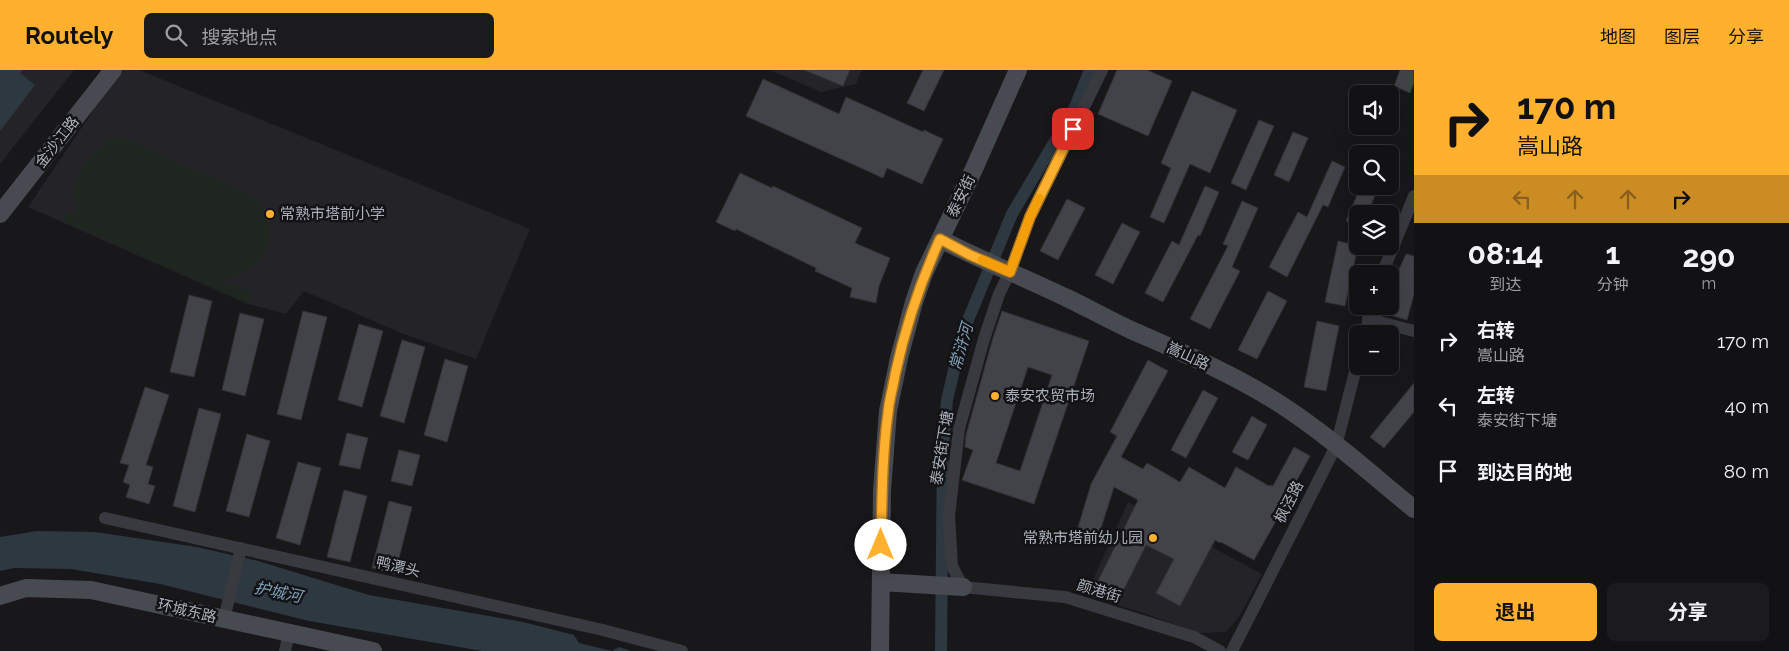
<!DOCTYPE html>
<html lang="zh">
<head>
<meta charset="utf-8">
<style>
	:root { --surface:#121214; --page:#1b1b1d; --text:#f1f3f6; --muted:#9c9ea0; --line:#313234; --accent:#feb02e }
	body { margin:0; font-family:Raleway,"Noto Sans SC",sans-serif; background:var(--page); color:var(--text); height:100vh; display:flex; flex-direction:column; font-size:19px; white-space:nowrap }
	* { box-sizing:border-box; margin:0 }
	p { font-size:16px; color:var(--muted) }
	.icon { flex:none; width:28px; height:28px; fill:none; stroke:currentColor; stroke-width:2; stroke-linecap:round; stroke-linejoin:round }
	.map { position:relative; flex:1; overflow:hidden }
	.sheet { display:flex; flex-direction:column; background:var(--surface); width:375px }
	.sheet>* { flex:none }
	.banner { background:#feb02e; color:#111; overflow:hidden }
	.controls { position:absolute; left:1349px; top:15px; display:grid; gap:10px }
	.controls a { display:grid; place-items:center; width:50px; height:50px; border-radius:8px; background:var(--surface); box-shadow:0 5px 20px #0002,0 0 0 1px var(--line); font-size:25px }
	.pin { position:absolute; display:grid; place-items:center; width:42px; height:42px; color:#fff; margin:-21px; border-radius:10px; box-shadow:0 2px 8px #0006 }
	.me { position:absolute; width:55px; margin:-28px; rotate:0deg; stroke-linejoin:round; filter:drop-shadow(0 0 4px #0008) }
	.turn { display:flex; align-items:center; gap:18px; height:105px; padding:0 20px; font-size:22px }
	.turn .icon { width:65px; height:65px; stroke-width:2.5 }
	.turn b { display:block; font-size:35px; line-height:42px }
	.lanes { display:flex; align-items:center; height:48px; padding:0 20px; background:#0003; justify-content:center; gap:25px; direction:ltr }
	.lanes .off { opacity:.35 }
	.eta { display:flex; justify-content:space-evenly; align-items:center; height:85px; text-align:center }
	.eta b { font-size:30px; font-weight:700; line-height:35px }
	.action { display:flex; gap:10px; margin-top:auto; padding:10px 20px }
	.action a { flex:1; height:58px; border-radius:8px; background:var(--accent); color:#111; font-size:20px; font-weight:700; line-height:58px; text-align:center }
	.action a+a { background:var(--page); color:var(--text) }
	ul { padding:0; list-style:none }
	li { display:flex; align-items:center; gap:15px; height:65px; padding:0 20px }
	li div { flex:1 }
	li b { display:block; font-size:19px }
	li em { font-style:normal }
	header { display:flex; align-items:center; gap:30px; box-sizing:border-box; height:70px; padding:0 25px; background:var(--accent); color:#111 }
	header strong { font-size:24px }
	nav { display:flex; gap:28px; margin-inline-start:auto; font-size:18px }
	.search { width:350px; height:45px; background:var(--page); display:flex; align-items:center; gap:12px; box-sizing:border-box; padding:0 18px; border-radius:8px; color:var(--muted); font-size:19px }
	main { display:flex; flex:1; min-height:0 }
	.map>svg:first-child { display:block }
	.built { fill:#242428 }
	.green { fill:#1e261f }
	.water { fill:#2d3840 }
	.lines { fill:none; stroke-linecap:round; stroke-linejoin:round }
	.canal { stroke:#2d3840; stroke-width:12 }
	.building { fill:#424348; stroke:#323237; fill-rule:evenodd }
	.street { stroke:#393a40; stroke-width:12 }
	.secondary { stroke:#474a50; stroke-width:18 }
	.route-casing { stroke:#a5721e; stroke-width:12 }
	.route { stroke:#feb02e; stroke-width:9 }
	.slow { stroke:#f59e0b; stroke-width:9 }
	.poi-dot { fill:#feb02e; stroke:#131316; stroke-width:2 }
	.labels { text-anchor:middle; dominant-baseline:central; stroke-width:5; stroke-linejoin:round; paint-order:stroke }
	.street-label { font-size:15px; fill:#aab0bb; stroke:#131316 }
	.poi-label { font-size:15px; fill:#aab0bb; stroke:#131316; text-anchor:start }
	.water-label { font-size:16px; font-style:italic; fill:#7fa0b8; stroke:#131316 }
</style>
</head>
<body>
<header>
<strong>Routely</strong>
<div class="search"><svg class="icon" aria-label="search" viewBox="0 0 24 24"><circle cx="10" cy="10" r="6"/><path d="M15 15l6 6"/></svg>搜索地点</div>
<nav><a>地图</a><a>图层</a><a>分享</a></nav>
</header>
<main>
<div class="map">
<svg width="1414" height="581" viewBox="0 0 1414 581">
	<rect width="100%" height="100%" fill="#18181b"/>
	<path class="built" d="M0 0H74L0 94Z
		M124 0H139L530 159 476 289 401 263 304 221 286 244 248 234 28 137 103 26Z
		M770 0H862L856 14 821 22Z
		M1128 432 1262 504 1239 547 1226 562 1197 563 1147 544 1086 525Z"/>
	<path class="green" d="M113 68H124L258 128C284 169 266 200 222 211L253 223 248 234 64 151 68 141 78 145C64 116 87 81 113 68Z"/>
	<path class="water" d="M0 0H22L20 3 35 15 0 61Z
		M37 461 95 462 197 477 258 491 369 525 523 552 574 565 579 573 612 581 619 577 631 581H482L309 551 160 514 71 499 14 498 0 501V467Z"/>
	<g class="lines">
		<path class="canal" d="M941 581 943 377 947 330 963 262 1012 144 1075 37 1090 0"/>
	</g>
	<path class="building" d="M804 0H850L843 16Z
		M923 0H944L924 41 907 33Z
		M1117 0H1147L1172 11 1148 66 1098 44Z
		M1400 0H1414V13L1410 23 1394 16Z
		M763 9 839 44 846 27 923 62 924 60 943 69 922 114 887 98 883 108 746 46Z
		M1192 21 1237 40 1210 103 1190 94 1164 153 1150 147 1171 98 1161 93Z
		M1259 50 1274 56 1246 120 1231 113Z
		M1293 62 1308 68 1289 112 1274 105Z
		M1332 91 1345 97 1328 137 1323 135 1287 207 1269 197 1298 142 1307 147Z
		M740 103 772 118 773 116 862 158 855 173 890 188 879 216 876 233 850 227 852 218 815 201 816 198 736 159 735 161 716 152Z
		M1205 116 1219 122 1200 166 1198 165 1163 232 1145 223 1172 171 1179 175Z
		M1361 116H1379L1367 144H1358V156L1346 151Z
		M1067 129 1085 138 1058 190 1040 181Z
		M1242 131 1258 138 1232 197 1240 201 1210 259 1190 249 1228 176 1223 174Z
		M1122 153 1140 162 1113 214 1095 205Z
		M1338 171 1358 176 1345 236 1325 232Z
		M1406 184 1414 186V224L1407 250 1386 244 1388 236H1390V228L1396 206Z
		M1268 221 1287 231 1257 289 1238 280Z
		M189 225 212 231 194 307 170 302Z
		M303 241 327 247 301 350 277 344Z
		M1002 241 1089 271 1034 434 962 410 973 380 965 377 966 365 992 271ZM1028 297 1052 305 1020 401 996 393Z
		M240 243 264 249 245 326 222 320Z
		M1317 251 1339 256 1326 321 1304 317Z
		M359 254 383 261 362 337 338 330Z
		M402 270 425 277 404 353 380 346Z
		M445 289 468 296 447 372 424 365Z
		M1148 290 1168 301 1121 387 1143 399 1147 393 1180 412 1189 397 1225 418 1236 397 1269 416 1270 415 1273 416 1294 377 1310 386 1289 425 1290 426 1254 490 1221 472 1220 473 1215 470 1180 536 1156 523 1174 489 1146 475 1121 525 1097 513 1138 430 1114 417 1098 468 1077 461 1091 414 1117 366 1110 362Z
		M1414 313V342L1384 378 1370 367Z
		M145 317 169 325 146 395 153 397 148 414 155 416 149 434 126 427 130 415 123 412 129 395 120 393Z
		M1203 320 1218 328 1186 388 1171 380Z
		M199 338 221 344 195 442 173 436Z
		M1252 346 1267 355 1248 390 1232 382Z
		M347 363 368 368 360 399 339 395Z
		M247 364 270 371 249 447 226 441Z
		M399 380 420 385 412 416 391 411Z
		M298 392 321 398 300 475 276 468Z
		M344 420 367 426 350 492 327 487Z
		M389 431 412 437 395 504 372 498Z"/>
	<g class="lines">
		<path class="street" d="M1102 0 1030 147 1010 202 999 224 984 269 959 359 949 446 952 496 963 517 1065 527 1194 567 1220 581
			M1382 204 1414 126
			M1368 249 1414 261
			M1365 264 1372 236
			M105 448 603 560 682 581
			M224 549 241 478
			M285 581 289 563
			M1232 581 1336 376 1358 290"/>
		<path class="secondary" d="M0 144 113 0
			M940 169C981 190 1025 208 1067 228 1088 238 1109 250 1131 260 1183 283 1236 305 1283 336 1329 366 1371 404 1414 439
			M881 512 963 517
			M0 526 26 518 91 520 373 581
			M880 581 882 420 888 341 899 288 914 232 924 203 973 101 1018 0"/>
	</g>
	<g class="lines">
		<g class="route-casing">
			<path id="route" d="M881 475C882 431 882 387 888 343 889 330 893 318 895 305 905 258 920 213 940 169L970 185 1010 202 1030 147 1073 59"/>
		</g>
		<use href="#route" class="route"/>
		<path class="slow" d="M982 190 1010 202 1030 147 1039 128"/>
	</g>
	<g class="poi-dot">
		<circle cx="270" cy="144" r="5"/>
		<circle cx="995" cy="326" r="5"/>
		<circle cx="1153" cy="468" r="5"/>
	</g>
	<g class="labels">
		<g class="street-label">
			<text transform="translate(57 72) rotate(-52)">金沙江路</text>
			<text transform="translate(961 126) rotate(-64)">泰安街</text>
			<text transform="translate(1188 286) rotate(25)">嵩山路</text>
			<text transform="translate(942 378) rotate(-81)">泰安街下塘</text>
			<text transform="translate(1289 432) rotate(-63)">枫泾路</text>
			<text transform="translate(398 497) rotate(13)">鸭潭头</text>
			<text transform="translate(1099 521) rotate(17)">颜港街</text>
			<text transform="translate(187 541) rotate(13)">环城东路</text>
		</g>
		<g class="poi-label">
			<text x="280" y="144">常熟市塔前小学</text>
			<text x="1005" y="326">泰安农贸市场</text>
			<text x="1143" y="468" text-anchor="end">常熟市塔前幼儿园</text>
		</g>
		<g class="water-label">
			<text transform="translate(961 277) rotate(-74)">常浒河</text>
			<text transform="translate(278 522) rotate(12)">护城河</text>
		</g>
	</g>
</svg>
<div class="controls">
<a><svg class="icon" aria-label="sound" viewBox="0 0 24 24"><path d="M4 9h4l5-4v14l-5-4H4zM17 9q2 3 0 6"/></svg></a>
<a><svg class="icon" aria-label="search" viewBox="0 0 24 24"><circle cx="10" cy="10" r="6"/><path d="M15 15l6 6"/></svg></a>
<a><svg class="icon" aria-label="layers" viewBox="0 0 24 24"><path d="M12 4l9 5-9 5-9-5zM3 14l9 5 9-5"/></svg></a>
<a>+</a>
<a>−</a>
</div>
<div class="pin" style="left:1073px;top:59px;background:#d93025"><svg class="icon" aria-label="arrive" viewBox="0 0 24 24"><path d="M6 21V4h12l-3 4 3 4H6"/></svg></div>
<svg class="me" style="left:881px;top:475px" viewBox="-20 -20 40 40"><circle r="19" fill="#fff"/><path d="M0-13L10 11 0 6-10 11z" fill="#feb02e"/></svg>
</div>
<section class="sheet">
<div class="banner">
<div class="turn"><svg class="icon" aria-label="right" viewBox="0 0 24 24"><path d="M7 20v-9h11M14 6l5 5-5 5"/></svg><div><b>170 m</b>嵩山路</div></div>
<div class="lanes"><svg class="icon off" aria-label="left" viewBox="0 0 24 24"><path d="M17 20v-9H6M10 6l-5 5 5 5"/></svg><svg class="icon off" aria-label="ahead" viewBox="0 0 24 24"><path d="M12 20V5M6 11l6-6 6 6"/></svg><svg class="icon off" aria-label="ahead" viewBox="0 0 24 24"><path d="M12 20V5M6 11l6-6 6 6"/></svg><svg class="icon" aria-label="right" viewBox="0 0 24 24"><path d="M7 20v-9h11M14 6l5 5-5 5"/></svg></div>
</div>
<div class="eta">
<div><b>08:14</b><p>到达</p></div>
<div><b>1</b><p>分钟</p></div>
<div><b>290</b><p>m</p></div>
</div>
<ul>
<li><svg class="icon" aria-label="right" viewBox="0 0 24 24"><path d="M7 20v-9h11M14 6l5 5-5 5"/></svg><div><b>右转</b><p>嵩山路</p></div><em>170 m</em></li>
<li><svg class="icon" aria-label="left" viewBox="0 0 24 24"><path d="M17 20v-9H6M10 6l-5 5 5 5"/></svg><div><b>左转</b><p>泰安街下塘</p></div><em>40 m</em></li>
<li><svg class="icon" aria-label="arrive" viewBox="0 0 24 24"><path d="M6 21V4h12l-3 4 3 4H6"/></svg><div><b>到达目的地</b></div><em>80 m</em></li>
</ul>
<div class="action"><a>退出</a><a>分享</a></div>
</section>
</main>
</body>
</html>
